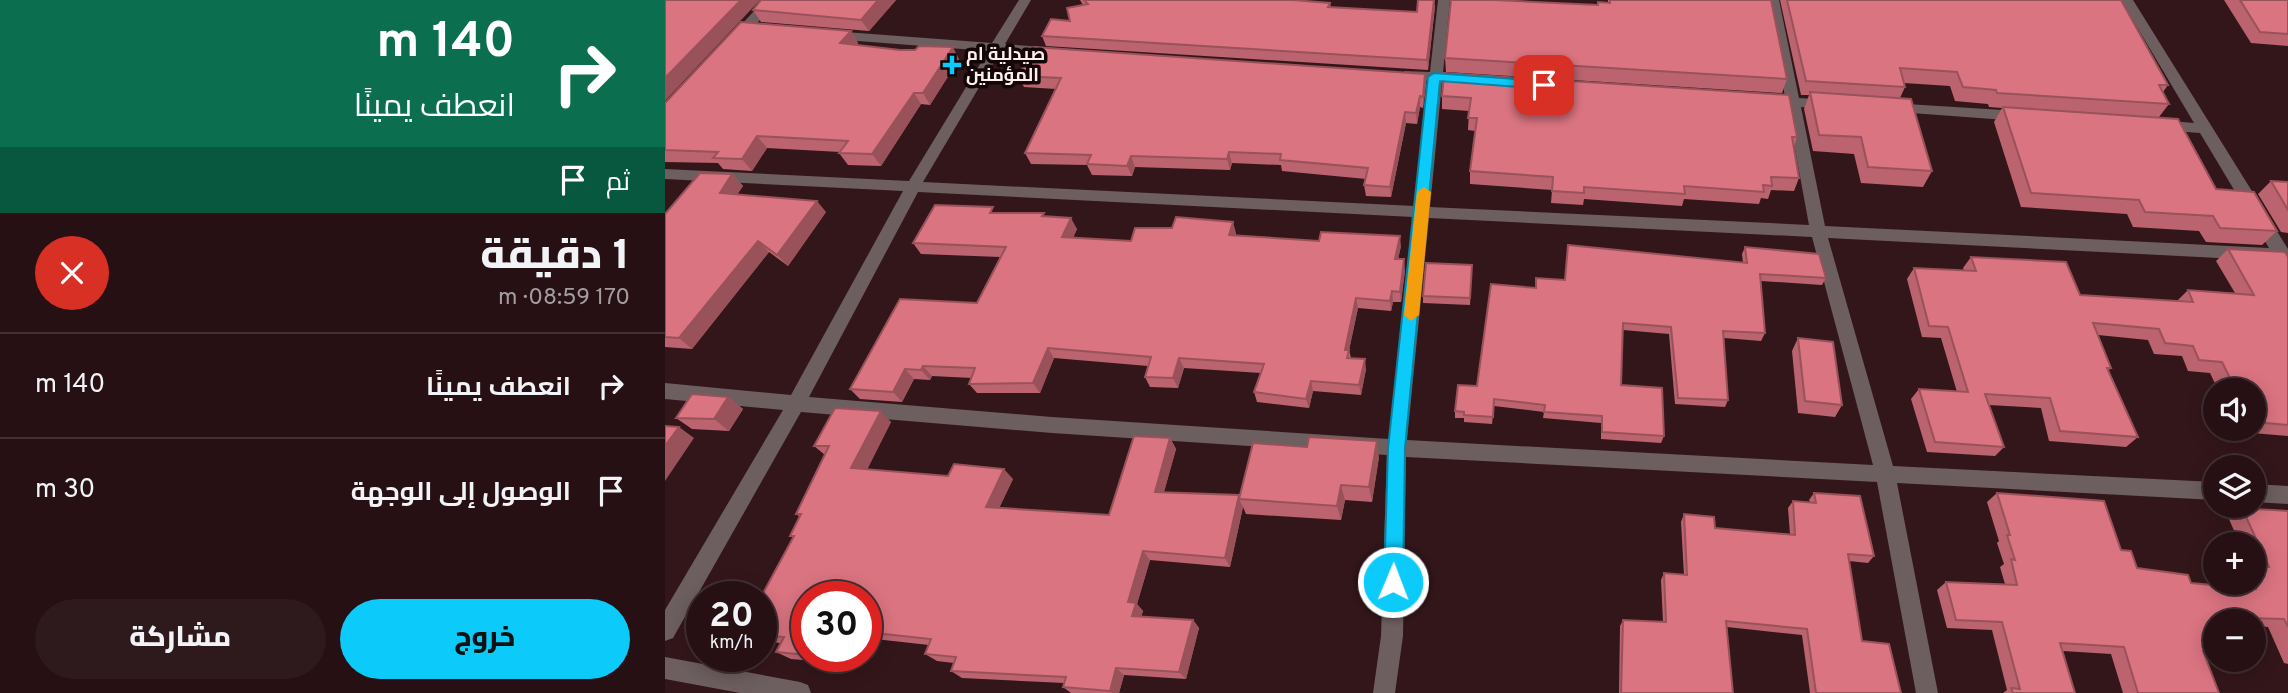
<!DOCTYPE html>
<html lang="ar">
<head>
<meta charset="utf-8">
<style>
	:root { --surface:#261014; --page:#2e191d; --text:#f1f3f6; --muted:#a49da0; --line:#423034; --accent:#0ccafa }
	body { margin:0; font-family:Overpass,Cairo,sans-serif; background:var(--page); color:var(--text); direction:rtl; height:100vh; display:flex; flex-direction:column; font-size:26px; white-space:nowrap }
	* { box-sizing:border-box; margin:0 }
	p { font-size:23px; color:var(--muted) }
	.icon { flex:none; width:38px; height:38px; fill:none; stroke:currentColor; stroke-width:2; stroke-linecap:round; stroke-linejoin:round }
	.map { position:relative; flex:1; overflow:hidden; direction:ltr }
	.panel { display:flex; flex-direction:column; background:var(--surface); width:665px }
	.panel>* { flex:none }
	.top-card { background:#0b6e4f; color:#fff; overflow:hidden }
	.controls { position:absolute; left:1538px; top:378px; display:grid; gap:14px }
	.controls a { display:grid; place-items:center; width:63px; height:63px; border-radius:50%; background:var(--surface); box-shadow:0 4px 18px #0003,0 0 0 2px var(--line); font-size:35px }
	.speed { position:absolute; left:21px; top:581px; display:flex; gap:14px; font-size:35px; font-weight:700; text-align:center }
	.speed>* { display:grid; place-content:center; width:91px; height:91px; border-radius:50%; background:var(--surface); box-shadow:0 4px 18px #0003,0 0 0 2px var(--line); line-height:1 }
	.speed small { font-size:18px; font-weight:400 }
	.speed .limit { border:10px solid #d22; background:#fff; color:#111 }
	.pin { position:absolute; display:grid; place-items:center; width:60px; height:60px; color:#fff; margin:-30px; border-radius:14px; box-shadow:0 4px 10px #0006 }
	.me { position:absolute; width:77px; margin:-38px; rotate:1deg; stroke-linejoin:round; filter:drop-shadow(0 0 5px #0008) }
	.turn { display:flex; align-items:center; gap:24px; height:147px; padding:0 35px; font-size:32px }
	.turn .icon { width:91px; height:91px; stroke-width:2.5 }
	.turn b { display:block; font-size:49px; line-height:60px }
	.then { display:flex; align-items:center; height:66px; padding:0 35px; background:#0003; gap:14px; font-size:26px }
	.round { display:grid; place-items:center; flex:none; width:74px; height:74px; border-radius:37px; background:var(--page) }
	.summary { display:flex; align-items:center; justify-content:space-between; height:119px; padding:0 35px }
	h1 { font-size:42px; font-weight:800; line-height:52px }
	.action { display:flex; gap:14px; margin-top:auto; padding:14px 35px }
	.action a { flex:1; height:80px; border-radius:42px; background:var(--accent); color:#111; font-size:28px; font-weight:800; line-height:80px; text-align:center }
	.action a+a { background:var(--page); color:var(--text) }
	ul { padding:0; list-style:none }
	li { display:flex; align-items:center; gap:21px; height:105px; padding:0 35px; border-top:2px solid var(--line) }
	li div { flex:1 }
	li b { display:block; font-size:26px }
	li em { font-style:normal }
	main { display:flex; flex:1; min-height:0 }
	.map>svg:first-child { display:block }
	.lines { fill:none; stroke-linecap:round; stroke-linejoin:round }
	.minor { fill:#6d5e5f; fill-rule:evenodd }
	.wall { fill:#bb646f }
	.shaded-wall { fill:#99515a }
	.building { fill:#da7481; stroke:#99515a; stroke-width:2 }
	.route { fill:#0ccafa; stroke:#0883a2; stroke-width:2 }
	.slow { fill:#f59e0b }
	.poi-dot { fill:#0ccafa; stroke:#120607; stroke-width:2.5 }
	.labels { text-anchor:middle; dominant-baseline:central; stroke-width:7; stroke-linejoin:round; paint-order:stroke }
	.far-poi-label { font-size:18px; font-weight:bold; fill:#feedee; stroke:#120607; text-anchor:start }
</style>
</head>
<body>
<main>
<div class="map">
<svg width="1623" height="693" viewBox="0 0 1623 693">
	<rect width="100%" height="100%" fill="#33161a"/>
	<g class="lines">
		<path class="minor" d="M99 0H112L76 42H66V36Z
			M354 0H366L340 44 390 48 397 52 390 56 335 52 258 182 750 206 764 81 740 79 733 75 740 71 765 72 773 0H785L778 73 802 75 809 79 802 83 777 82 765 207 1144 225 1122 106 1103 105 1096 100 1103 95 1120 97 1102 0H1114L1134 98 1166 100 1173 105 1166 110 1136 107 1160 226 1604 248 1535 133 1494 130 1487 125 1494 120 1529 123 1456 0H1468L1623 249V265L1614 264 1612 261 1163 238 1228 466 1550 482V500L1232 483 1273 693H1251L1212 482 741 457 738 636 730 693H708L716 636 722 455 387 433 136 412 8 638 0 641V610L118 410 0 399V383L126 395 238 191 0 179V169L244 181 323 51 167 39 160 35 167 31 327 43ZM253 192 748 217 724 439 387 417 144 397ZM764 218 1147 237 1208 465 742 440Z
			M1225 103 1354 111 1361 116 1354 121 1220 111 1218 108Z
			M1589 484 1623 486V504L1589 502Z
			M0 657 135 682 143 685 146 693H75L0 679Z"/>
	</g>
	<path class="wall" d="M231 0 204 31 96 22 88 10Z
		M415 0H628L665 3 666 7 752 12 770 6 763 70 381 46 377 36 405 21 418 5Z
		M786 0H831L933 5 943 3V0H1106L1122 79 1117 93 781 72 780 58Z
		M1115 0H1456L1503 85 1498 92 1504 104 1494 117 1551 189 1612 231 1597 245 1541 242 1534 231 1468 227 1462 214 1356 207 1329 122 1337 108 1324 107 1323 104 1290 101 1285 86 1239 83 1240 87 1235 98 1267 171 1258 187 1196 183 1189 154 1148 151 1139 109 1144 95H1136Z
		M1559 0H1623V46L1586 43Z
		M186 31 193 43 192 45 294 59 265 105 256 104 216 166 183 165 174 153 175 152 102 148 87 171 58 169 53 163 0 162V103Z
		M779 73 1132 137 1129 147 1134 178 1129 191 1106 190 1103 199 1096 198 1094 204 1019 199 1017 206 919 199 918 205 886 203 887 190 805 184V171L810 131 803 130 804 111 777 109V96Z
		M760 74 761 84 758 108 755 107 752 124 741 123 726 197 701 196 699 185 701 179 617 171 616 165 567 163 565 170 470 167 467 176 427 175 422 165 366 164 360 153 391 89 359 87 353 76Z
		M67 174 78 186 72 194 161 212 123 266 104 252 27 349 0 347V214Z
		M1606 181 1623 182V233L1616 232 1593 194Z
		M331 213 380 217 412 229 408 238 466 241 571 233V236L736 246 733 259 740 270 736 302H728L726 311 693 308 684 350 686 358 701 369 696 395 648 391 644 408 592 402 589 392 596 373 519 368 513 388 485 387 480 377 483 366 389 358 375 393H312L304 384 307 378 267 376 265 380 249 379 237 402 195 399 185 389 312 303 335 257 256 254 248 243Z
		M1080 247 1161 278 1157 285 1096 281 1100 333 1096 341 1059 338 1063 400 1060 407 1010 404 1004 334 958 330 956 385 999 436 996 443 936 439V423L878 418 879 412 829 406 827 424 799 422V418H790V411L812 386 870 288 1078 263 1077 254Z
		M1563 249 1623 257V436L1587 433 1585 429H1589V390H1553L1545 373 1523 371 1517 356 1489 354 1483 340 1433 335 1446 368 1443 371 1473 437 1461 447 1384 441 1376 408 1324 405 1339 447 1330 456 1262 452 1246 399 1254 389 1292 392 1276 338 1257 337 1242 279 1249 268 1299 271 1298 268 1306 257 1415 295 1512 301 1523 290 1570 293 1551 261Z
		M807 265 805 305 758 303V296Z
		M1133 338 1177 405 1170 417 1133 413 1127 351Z
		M63 397 78 409 64 431 27 429 11 418Z
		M226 422 202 469 283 476 348 479 334 508 444 515 505 438 511 449 499 492 575 497 714 457 707 502 680 500 676 520 581 514 578 507 565 567 485 560 472 604 478 611 476 617 528 620 534 628 521 679 459 675 454 693H406L398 687 399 683 297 678 286 671 289 663 272 661 260 654 264 645 201 638V597H142V656H163L160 662 126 659 111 652 115 643 96 641V597L128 538 125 536 135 517 131 514 160 455 149 446Z
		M1149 493 1209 556 1203 563 1184 561 1197 641 1236 693H1145L1137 635 1062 627 1068 693H954L955 626 958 620 998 622 996 580 999 573 1019 575 1016 522 1019 514 1050 528 1125 534 1123 508 1128 501 1145 502 1144 500Z
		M1332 493 1456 550 1472 568 1526 583 1572 587 1570 583H1589V544H1575L1563 517 1577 508 1623 511V664L1619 663 1603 627 1589 626V621H1550V658H1541L1554 693H1458L1446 654 1398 651 1410 693H1338L1342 690 1327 630 1282 628 1272 590 1281 582 1340 584 1335 567 1339 564 1332 543 1334 541 1322 502Z"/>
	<path class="shaded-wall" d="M76 0H95L0 101V78Z
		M213 0H231L204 31 196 20Z
		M769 0 770 6 763 70 762 60Z
		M186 31 193 43 183 55 175 43Z
		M288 47 294 59 265 105 258 93Z
		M760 74 761 84 758 108V97Z
		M249 93 256 104 216 166 207 154Z
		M755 96V107L752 124 751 113Z
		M740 112 741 123 726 197 725 187Z
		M92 136 102 148 87 171 77 159Z
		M564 152 567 163 565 170 562 159Z
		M466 156 470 167 467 176 462 166Z
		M67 174 78 186 66 204 55 193Z
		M152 201 161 212 123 266 112 255Z
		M406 218 412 229 403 248 397 237Z
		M568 222 571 233 567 246 564 235Z
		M735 236 736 246 731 269 730 259Z
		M93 241 104 252 27 349 14 338Z
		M739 259 740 270 736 302 735 292Z
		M727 291 728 302 726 311 725 301Z
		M691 298 693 308 682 360 680 350Z
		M383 348 389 358 375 393 368 383Z
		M514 358 519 368 513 388 508 378Z
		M700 359 701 369 696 395 694 385Z
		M258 366 267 376 265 380 256 370Z
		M240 369 249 379 237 402 228 392Z
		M646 381 648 391 644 408 641 399Z
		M63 397 78 409 64 431 49 419Z
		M216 411 226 422 198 478 186 468Z
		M14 427 29 438 0 481V446Z
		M505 438 511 449 496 502 490 492Z
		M712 441 714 457 707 502 704 487Z
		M339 469 348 479 330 517 321 507Z
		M676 485 680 500 676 520 672 506Z
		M574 495 576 499H574L578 507 565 567 560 558Z
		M478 551 485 560 472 604 478 611 474 624 467 616 463 602Z
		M528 620 534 628 521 679 514 672Z
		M148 656H163L160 662Z
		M451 668 459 675 454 693H447L445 691Z"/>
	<path class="building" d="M0 0H76L0 78Z
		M96 0H213L196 20 88 10Z
		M419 0H628L665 3 663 7 752 12 753 0H769L762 60 377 36 386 19 405 21 402 8 423 4Z
		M786 0H830L933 5V2L945 3V0H1106L1122 79 780 58Z
		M1122 0H1456L1503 85H1494L1504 104 1332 93 1331 90 1298 87 1292 72 1235 68 1240 87 1141 81Z
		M1575 0H1623V34L1595 32Z
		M76 22 186 31 175 43 235 50H250L254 46 288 47 258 93H249L207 154 174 153 183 141 92 136 77 159 48 158 53 152 0 150V103Z
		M369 47 760 74 758 97 755 96 751 113 740 112 725 187 699 185 703 168 615 160 616 154 564 152 562 159 466 156 462 166 422 164 426 155 360 153 396 78 353 76Z
		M779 73 1124 95 1132 137H1127L1134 178 1106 177 1107 186 1098 185 1099 192 1019 186 1020 194 919 187V193L887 191 888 177 805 171 812 118H803L806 98 777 96Z
		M1145 92 1246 99 1267 171 1203 167 1196 137 1154 135Z
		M1338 107 1513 119 1551 189 1589 192 1612 231 1555 228 1548 216 1480 212 1474 200 1366 193Z
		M35 173 67 174 55 193 152 201 112 255 93 241 14 338 0 337V214Z
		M1606 181 1623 182V210Z
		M270 205 328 207 325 213H379L377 216 406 218 397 237 466 241 470 228H507L511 217 568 222 564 235 654 241 656 232 735 236 730 259H739L735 292 727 291 725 301 691 298 680 350H684L682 358 700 359 694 385 646 381 641 399 589 392 599 364 514 358 508 378 480 377 486 357 383 348 368 383 304 384 310 368 258 366 256 370 240 369 228 392 185 389 235 299 312 303 341 247 248 243Z
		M903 245 1082 263 1080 247 1154 254 1161 278 1095 274 1100 333 1058 331 1063 400 1013 398 1006 327 958 323 956 385 997 388 999 436 937 432V416L879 412 880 405 829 399 828 417 799 415V412L790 411 793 385 812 386 826 284 871 288V278L900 280Z
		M1563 249 1620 252 1623 257V425L1601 423 1589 399V390H1571L1557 362 1534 360 1528 346 1500 343 1494 329 1428 323 1446 368H1442L1473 437 1395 431 1385 398 1320 394 1339 447 1270 442 1254 389 1303 392 1283 327 1264 326 1249 268 1311 271 1306 257 1401 262 1415 295 1528 302 1523 290 1589 295Z
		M761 263 807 265 805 298 758 296Z
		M1133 338 1168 342 1177 405 1140 401Z
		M27 394 63 397 49 419 11 418Z
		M170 408 216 411 186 468 283 476 289 464 339 469 321 507 444 515 469 436 505 438 490 492 574 495 560 558 478 551 463 602 471 603 467 616 528 620 514 672 451 668 445 691 398 687 401 677 286 671 291 657 260 654 266 639 201 632V597H142V655L111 652 119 637 96 635V597L129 536H125L136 514H131L164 446H149Z
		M0 426 14 427 0 446Z
		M644 437 712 441 704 487 676 485 672 506 574 499 588 443 642 447Z
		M1149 493 1195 496 1209 556 1183 554 1197 641 1224 644 1236 693H1151L1142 629 1061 621 1068 693H956L958 620 1001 622 999 573 1022 575 1019 514 1049 517 1050 528 1130 535 1128 501 1151 503Z
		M1332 493 1439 501 1456 550 1466 551 1472 568 1523 575 1526 583 1591 589 1589 583V566L1604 567 1577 508 1623 511V627L1619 619 1548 617 1550 622V651H1538L1554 693H1473L1459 647 1395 643 1410 693H1348L1346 688 1355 689 1337 622 1291 620 1281 582 1352 585 1346 559 1350 560 1342 535H1345Z"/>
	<path class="route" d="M769 73 879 81 885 85 879 89 775 81 740 448 738 582 735 589 728 592 722 589 719 582 723 448 763 77Z"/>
	<path class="slow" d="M759 187 766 192 754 315 746 321 739 315 752 192Z"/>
	<path class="poi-dot" d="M283.5 54.5h7v7h7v7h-7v7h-7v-7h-7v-7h7z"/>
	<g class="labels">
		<g class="far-poi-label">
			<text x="301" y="55">صيدلية ام<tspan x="301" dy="21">المؤمنين</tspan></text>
		</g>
	</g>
</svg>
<div class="controls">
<a><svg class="icon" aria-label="sound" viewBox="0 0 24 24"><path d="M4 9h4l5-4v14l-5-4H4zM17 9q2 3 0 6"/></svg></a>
<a><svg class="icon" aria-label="layers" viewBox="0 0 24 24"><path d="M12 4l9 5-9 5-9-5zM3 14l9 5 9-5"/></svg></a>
<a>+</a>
<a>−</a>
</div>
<div class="speed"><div>20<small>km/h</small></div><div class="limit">30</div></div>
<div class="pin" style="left:879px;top:85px;background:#d93025"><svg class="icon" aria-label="arrive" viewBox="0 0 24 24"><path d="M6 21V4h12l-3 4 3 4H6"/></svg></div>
<svg class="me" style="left:728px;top:582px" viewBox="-20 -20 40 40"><circle r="17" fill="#0ccafa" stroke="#fff" stroke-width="3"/><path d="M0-11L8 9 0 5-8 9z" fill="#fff"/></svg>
</div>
<section class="panel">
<div class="top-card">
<div class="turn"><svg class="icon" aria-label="right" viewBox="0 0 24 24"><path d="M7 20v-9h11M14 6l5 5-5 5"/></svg><div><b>140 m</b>انعطف يمينًا</div></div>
<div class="then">ثم<svg class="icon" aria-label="arrive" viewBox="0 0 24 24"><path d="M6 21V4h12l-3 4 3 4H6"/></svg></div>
</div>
<div class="summary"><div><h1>1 دقيقة</h1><p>170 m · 08:59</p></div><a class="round" style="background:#d93025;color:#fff"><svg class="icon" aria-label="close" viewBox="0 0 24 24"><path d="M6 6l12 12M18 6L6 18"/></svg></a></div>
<ul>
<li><svg class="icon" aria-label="right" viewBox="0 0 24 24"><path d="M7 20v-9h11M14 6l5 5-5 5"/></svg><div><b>انعطف يمينًا</b></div><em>140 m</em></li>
<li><svg class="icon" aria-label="arrive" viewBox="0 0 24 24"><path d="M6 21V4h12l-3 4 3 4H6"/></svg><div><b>الوصول إلى الوجهة</b></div><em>30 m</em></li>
</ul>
<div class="action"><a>خروج</a><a>مشاركة</a></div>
</section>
</main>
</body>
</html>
